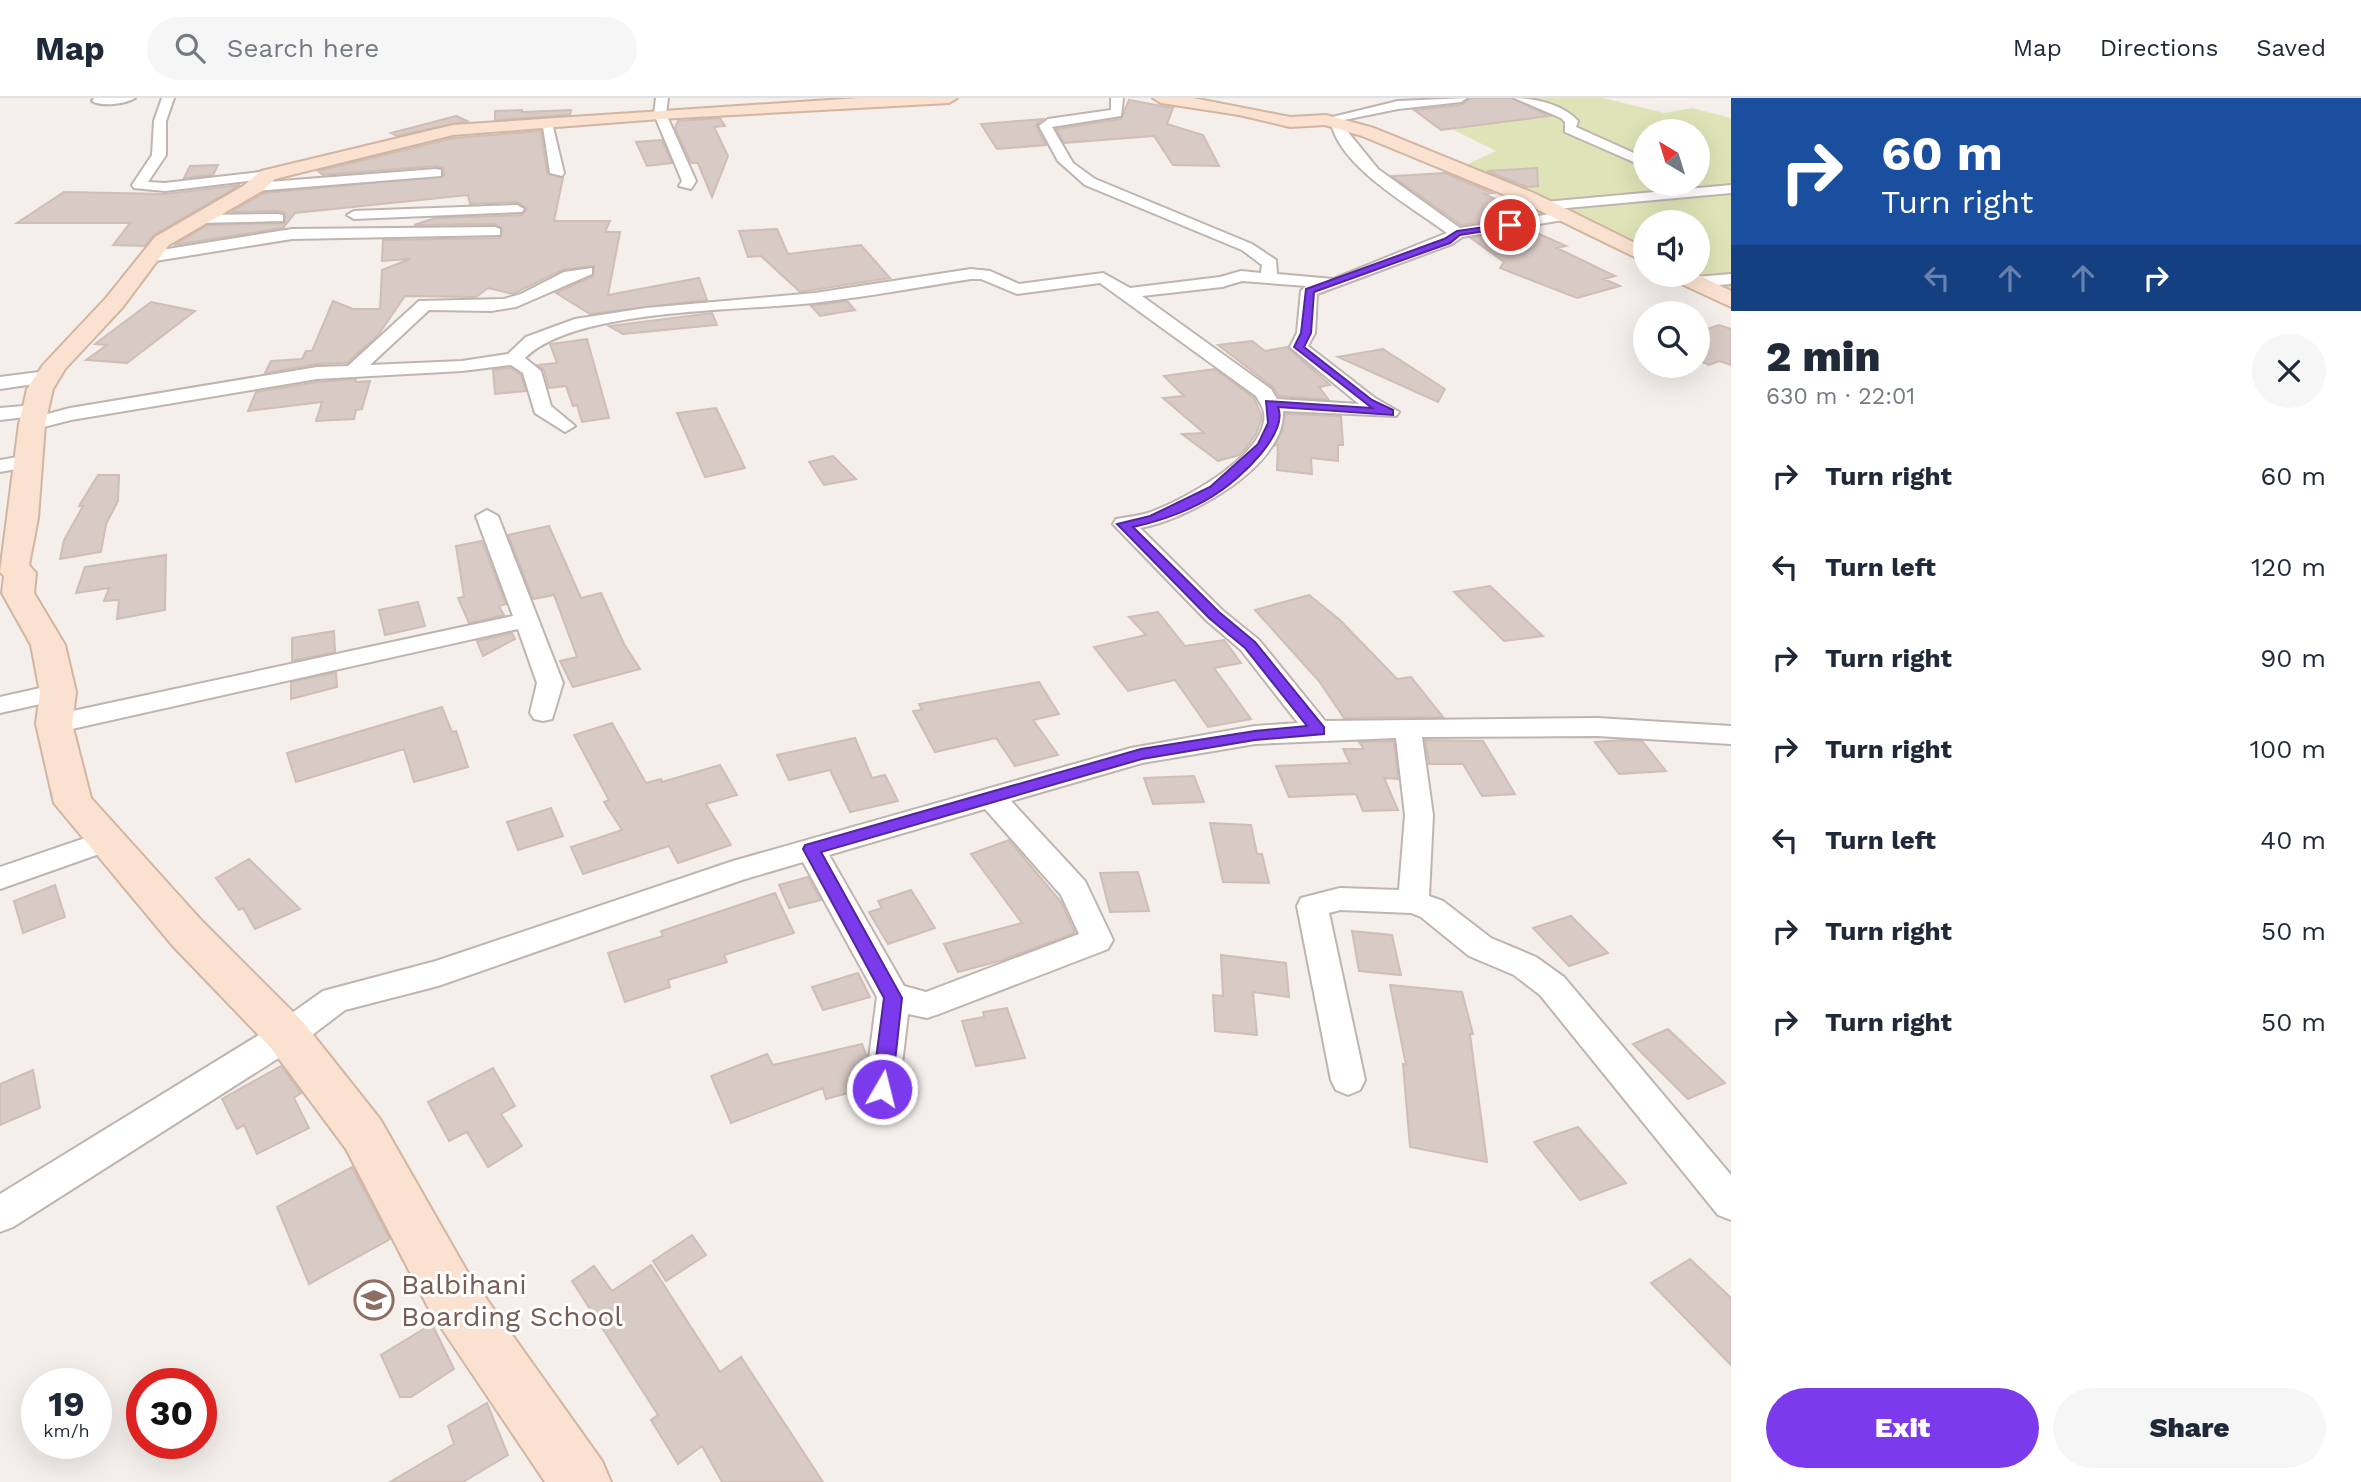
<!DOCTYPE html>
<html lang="en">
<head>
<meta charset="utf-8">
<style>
	:root { --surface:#fff; --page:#f6f6f7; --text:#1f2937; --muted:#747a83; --line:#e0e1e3; --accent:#7c3aed }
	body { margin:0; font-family:"Work Sans",sans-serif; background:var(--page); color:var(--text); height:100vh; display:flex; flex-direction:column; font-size:26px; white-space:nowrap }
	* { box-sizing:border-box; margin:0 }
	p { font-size:23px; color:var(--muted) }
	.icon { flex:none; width:38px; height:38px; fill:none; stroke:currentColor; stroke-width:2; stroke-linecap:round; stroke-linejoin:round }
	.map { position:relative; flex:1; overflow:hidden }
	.details { display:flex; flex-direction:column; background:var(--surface); width:630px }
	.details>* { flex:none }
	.hud { background:#1a4fa0; color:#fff; overflow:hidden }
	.needle { width:46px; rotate:322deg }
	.controls { position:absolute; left:1633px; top:21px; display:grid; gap:14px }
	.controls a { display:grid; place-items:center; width:77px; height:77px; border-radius:50%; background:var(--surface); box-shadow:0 7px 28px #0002; font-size:35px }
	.speed { position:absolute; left:21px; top:1270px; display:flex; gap:14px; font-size:35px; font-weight:700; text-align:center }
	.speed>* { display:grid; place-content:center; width:91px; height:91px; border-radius:50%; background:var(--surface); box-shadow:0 7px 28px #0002; line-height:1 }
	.speed small { font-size:18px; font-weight:400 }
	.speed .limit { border:10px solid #d22; background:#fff; color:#111 }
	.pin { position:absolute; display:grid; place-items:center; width:60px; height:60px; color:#fff; margin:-30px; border:4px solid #fff; border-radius:50%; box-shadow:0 2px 7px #0007 }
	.me { position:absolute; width:77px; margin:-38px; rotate:8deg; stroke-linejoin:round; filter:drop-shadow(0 0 5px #0008) }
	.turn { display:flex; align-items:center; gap:24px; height:147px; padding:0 35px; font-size:32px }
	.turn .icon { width:91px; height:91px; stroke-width:2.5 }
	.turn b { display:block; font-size:49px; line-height:60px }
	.lanes { display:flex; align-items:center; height:66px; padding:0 35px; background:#0003; justify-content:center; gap:35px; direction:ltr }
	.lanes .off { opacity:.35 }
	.round { display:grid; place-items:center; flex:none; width:74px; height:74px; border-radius:37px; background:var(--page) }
	.headline { display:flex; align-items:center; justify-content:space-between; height:119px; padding:0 35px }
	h1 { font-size:42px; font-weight:800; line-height:52px }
	.cta { display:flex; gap:14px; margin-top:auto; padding:14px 35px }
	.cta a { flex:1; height:80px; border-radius:42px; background:var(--accent); color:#fff; font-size:28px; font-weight:800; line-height:80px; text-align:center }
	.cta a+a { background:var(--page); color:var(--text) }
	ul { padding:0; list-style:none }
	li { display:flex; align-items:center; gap:21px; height:91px; padding:0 35px }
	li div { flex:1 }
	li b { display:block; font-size:26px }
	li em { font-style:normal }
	header { display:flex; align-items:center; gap:42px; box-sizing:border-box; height:98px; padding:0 35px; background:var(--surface); border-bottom:2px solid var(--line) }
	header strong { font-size:33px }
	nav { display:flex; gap:38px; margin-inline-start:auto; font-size:24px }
	.search { width:490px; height:63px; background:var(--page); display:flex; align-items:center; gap:18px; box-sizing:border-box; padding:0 24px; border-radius:38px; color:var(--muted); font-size:26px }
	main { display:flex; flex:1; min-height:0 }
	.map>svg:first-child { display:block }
	.green { fill:#dfe4b8; fill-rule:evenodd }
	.building { fill:#d8cac5; stroke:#cfbdb6; stroke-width:2 }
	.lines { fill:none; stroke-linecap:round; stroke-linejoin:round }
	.street-casing { stroke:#bfb4af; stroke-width:4 }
	.secondary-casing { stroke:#d2b5a1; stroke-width:4 }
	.street { fill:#fff; fill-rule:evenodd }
	.secondary { fill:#fae1d0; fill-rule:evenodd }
	.route { fill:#7c3aed; stroke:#51269a; stroke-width:2 }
	.labels { text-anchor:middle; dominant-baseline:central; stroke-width:6; stroke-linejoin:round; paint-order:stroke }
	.near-education-label { font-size:28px; fill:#785e54; stroke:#fff; text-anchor:start }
</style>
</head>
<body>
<header>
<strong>Map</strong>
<div class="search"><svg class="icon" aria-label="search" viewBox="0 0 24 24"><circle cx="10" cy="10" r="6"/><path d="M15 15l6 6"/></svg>Search here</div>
<nav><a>Map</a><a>Directions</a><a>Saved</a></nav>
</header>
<main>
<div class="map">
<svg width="1731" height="1384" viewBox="0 0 1731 1384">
	<rect width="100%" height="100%" fill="#f4efeb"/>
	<path class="green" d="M1518 0H1603L1664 15 1692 10 1731 20V193L1696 177 1698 124H1645V154L1466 67 1496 53 1414 12ZM1645 33H1698V86H1645Z"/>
	<path class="building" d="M1470 0H1512L1549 18 1441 32 1414 12 1461 7Z
		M1129 2 1173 10 1167 26 1203 37 1219 68 1173 67 1154 38 1064 45 1056 31 1121 21Z
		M522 12V14L571 12 570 17 495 22V13Z
		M456 18 467 23 397 38 391 35Z
		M720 20 725 28 714 29 728 58 712 99 698 65H691L675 30 678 23Z
		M1043 21 1036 27 1046 47 997 51 981 26Z
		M541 33 547 75 563 80 554 123H610L605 134H620L608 197 699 180 707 202 590 216 556 195 593 178 594 168 564 171 513 196 488 190 476 199 405 198 378 237 347 265 317 266 265 275 271 263 302 261 306 253H312L333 203 353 211H380L382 172 410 161 382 163 383 142 500 140 502 130 495 126 414 127 435 120 522 117 527 110 517 104 470 106 468 97 295 115 283 130 174 147 208 127 285 125V115L279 113 231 114 264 95 444 78 443 70 436 68 323 77 318 73 453 40Z
		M662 42 672 65 647 68 636 44Z
		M218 67 213 77 184 80 190 68Z
		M1537 70 1538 88 1527 89 1487 73Z
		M1445 75 1493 95 1485 96 1524 117 1461 127 1392 78Z
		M240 87 154 137 145 148 113 147 130 125H17L64 94 165 96Z
		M777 131 788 156 861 147 890 180 800 194 761 158 748 159 739 133Z
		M1528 131 1566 148 1557 150 1615 178 1604 181 1620 188 1577 200 1500 170 1504 164 1471 140Z
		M847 203 855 212 820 218 811 208Z
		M151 204 195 213 127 265 86 262 107 247 95 246Z
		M712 215 717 227 623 236 609 228Z
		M1719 227 1731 231V267L1719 263 1709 267 1698 262V234Z
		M587 241 609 320 582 324 577 307 573 308 566 288 549 290 544 272 538 267 557 265 550 246Z
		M1252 243 1265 253 1287 249 1330 287 1319 289 1329 302 1279 298 1273 289 1218 247Z
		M1383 251 1445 291 1438 304 1338 259Z
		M511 270 521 277 526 293 495 296 493 272Z
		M1215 271 1254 300 1262 319 1256 336 1246 350 1239 357 1218 363 1182 336 1204 335 1163 300 1184 298 1164 278Z
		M356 281 355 284 370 283 362 311 356 312 354 321 316 323 322 304 248 313 256 294 317 284Z
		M716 310 745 370 705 379 677 315Z
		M1285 316 1341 318 1343 347H1338V363L1311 360 1312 376 1277 372 1278 347 1274 348 1282 334Z
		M833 358 856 381 824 387 809 364Z
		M98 377H119L118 403 106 426 101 454 60 461 64 442 83 408H79Z
		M549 428 581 500 601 495 624 546 640 571 573 589 560 563 577 559 554 497 533 501 508 437Z
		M482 443 506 506 499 508 504 517 469 525 458 500 464 499 456 448Z
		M166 457 165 512 117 521 119 502 104 503 109 490 76 495 85 469Z
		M1490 488 1543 538 1504 543 1454 494Z
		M1309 497 1340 522 1397 581 1411 579 1443 619 1344 620 1319 583 1255 512Z
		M418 504 425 528 385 537 379 512Z
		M1158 514 1185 548 1224 542 1241 565 1214 570 1251 621 1208 629 1175 582 1128 593 1094 549 1146 537 1129 519Z
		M334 533 335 554 292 563V540Z
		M512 535 515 541 483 558 477 543Z
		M336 574 337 589 291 601V584Z
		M1039 584 1059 616 1033 622 1058 657 1015 668 996 640 935 654 913 613 922 612 919 606Z
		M442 609 452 634 456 633 468 669 414 684 404 651 296 684 287 655Z
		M612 625 646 685 661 681 662 684 720 667 737 697 706 706 731 747 678 765 669 748 583 776 571 749 622 732 604 704 609 702 574 637Z
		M855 640 872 680 885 677 898 703 850 714 830 672 789 682 777 657Z
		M1425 642 1483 643 1515 696 1482 698 1463 666H1429Z
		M1623 642 1642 643 1666 673 1619 676 1595 644Z
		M1394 643 1398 681 1384 680 1398 712 1363 713 1356 696 1289 699 1276 668 1350 665 1343 651H1364L1359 644Z
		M1194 678 1204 704 1153 706 1144 680Z
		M551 710 563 738 518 752 507 724Z
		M1210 725 1251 727 1257 756H1262L1269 785 1223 784Z
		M1009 742 1061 804 1075 835 1003 862 958 874 944 846 1022 825 971 756Z
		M249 761 300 811 255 831 243 810 239 812 216 780Z
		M1138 774 1149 813 1110 814 1100 775Z
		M808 779 821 802 789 810 779 787Z
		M55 787 65 819 23 835 14 803Z
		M911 792 935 830 888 846 869 814 882 810 878 803Z
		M775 795 794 835 724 857 727 864 668 882 670 889 625 904 608 855 663 838 661 833Z
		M1571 818 1608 855 1569 868 1533 830Z
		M1352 833 1392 837 1401 877 1359 873Z
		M1221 857 1286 865 1289 899 1253 894 1257 937 1215 933 1213 897 1223 898Z
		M858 875 870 899 823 912 812 889Z
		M1390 887 1462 894 1473 936H1470L1487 1064 1410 1049 1403 966 1406 967Z
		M1007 910 1025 960 976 968 962 923 984 919 983 914Z
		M1668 931 1725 985 1688 1001 1633 946Z
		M862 946 867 959 863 991 826 1001 823 990 731 1025 711 978 767 956 773 967Z
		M281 968 301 995 294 1000 309 1030 257 1056 244 1027 237 1031 222 1001Z
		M493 970 515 1008 501 1016 522 1048 488 1069 467 1034 449 1043 428 1004Z
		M33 972 40 1010 0 1027V986Z
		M1578 1029 1626 1085 1580 1102 1534 1044Z
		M352 1069 390 1141 309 1186 277 1109Z
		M692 1137 706 1157 666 1183 653 1163Z
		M1690 1161 1731 1200V1267L1651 1185Z
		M651 1167 720 1274 741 1259 823 1384H722L702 1348 678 1366 651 1322 658 1317 572 1183 594 1168 612 1193Z
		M432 1226 454 1271 411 1299H400L381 1257Z
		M487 1305 508 1357 463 1384H390L454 1346 448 1328Z"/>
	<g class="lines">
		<g class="street-casing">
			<path id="street" d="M94 0H135C126 6 101 9 92 3Z
				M162 0H174L166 23V57L148 84 165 85 268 73 273 74V80L165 93 134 90 132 87 152 57 154 23Z
				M656 0H668L666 16 696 83 691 91 679 88 682 83 654 16Z
				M1111 0H1123L1121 18 1052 29 1073 65 1095 81 1252 146 1276 162 1277 176 1333 181 1447 135C1411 108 1341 70 1331 25L1320 22 1398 3 1467 0 1461 4 1398 11 1339 23 1378 71 1460 130 1563 114 1570 118 1563 122 1462 139 1452 146 1317 196 1315 235 1308 248 1375 300 1399 314 1396 318 1283 313C1286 368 1187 422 1140 430L1222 512 1259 542 1325 623 1597 620 1731 628V646L1597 638 1422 639 1433 717 1429 798 1443 803 1491 840 1536 859 1564 879 1731 1077V1122L1718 1117 1540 897 1514 877 1469 858 1421 819 1411 815 1340 812 1329 815 1365 982 1360 992 1348 997 1336 992 1331 982 1297 808 1301 800 1340 790 1399 792 1405 717 1396 640 1255 646 1142 665 1011 703 1085 783 1113 842 1108 851 939 916 927 920 908 916 899 991 894 1002 882 1006 870 1002 865 991 877 899 803 764 742 782 438 888 345 912 299 947 13 1129 0 1134V1096L275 927 323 893 436 863 733 763 1131 650 1255 628 1298 625 1241 552 1206 522 1113 426 1116 421C1127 419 1138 418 1148 415 1182 403 1258 362 1264 323 1266 313 1261 307 1256 298L1100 185 1017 196 981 181H971C919 189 866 199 813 205 741 213 575 210 525 260L541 273 551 308 575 328 565 334 535 315 523 275 511 267 462 273 317 281 71 322 32 332 22 326 25 322 70 310 317 269 348 268 419 203 504 201 521 196 564 174 592 170V176L516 209 491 213 429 212 370 267 462 263 508 256 526 239 575 221 646 210 815 195 971 171 990 173 1019 186 1103 175 1130 190 1220 179 1241 173 1261 175 1262 167 1242 152 1085 87 1058 63 1039 28 1048 21 1111 12ZM1242 183 1306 188 1301 193 1297 235 1290 249 1359 306 1277 301 1271 291 1142 198 1222 189ZM985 711 1061 797 1079 836 926 894 904 888 829 757Z
				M1514 0C1535 0 1564 7 1578 23L1576 29 1645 60V69L1565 34V24L1561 20Z
				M542 22 552 25 564 75 562 78 550 75Z
				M436 71 441 72V78L255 93 248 89 255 85Z
				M1731 87V95L1545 112 1538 108 1545 104Z
				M517 107 524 111 522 114 354 121 347 117 354 113Z
				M278 116 283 117V123L197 125 190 121 197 117Z
				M495 129 500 131V137L292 141 149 164 141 159 149 154 292 131Z
				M1731 176V186L1696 189 1688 184 1696 179Z
				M47 273 56 279 54 283 0 291V279Z
				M35 307 42 309 45 313 42 317 0 322V310Z
				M30 357 37 359 40 363 37 367 0 374V362Z
				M487 412 498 418 563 585 552 621 543 623 534 621 530 615 537 585 518 531 54 635 45 632 41 626 45 620 54 617 513 518 476 418Z
				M58 586 67 588 71 594 67 600 0 615V599Z
				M109 732 119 735 124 742 119 749 0 791V769Z"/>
		</g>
		<g class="secondary-casing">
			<path id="secondary" d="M859 0H957L949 5 660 21 453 37 275 81 262 93 169 147 122 210 65 271 53 291 45 326 38 420 29 467 36 475 34 495 65 547 76 594 72 626 91 700 202 823 303 924 380 1021 468 1175 602 1363 611 1384H545L430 1213 346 1051 271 950 172 847 54 705 36 626 40 594 31 547 2 495 4 478 0 474 19 326 27 291 43 267 106 200 155 139 243 88 261 73 453 27Z
				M1153 0H1193L1290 19 1326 17 1374 30 1536 96 1645 150V164L1522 104 1362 38 1325 27 1290 29 1239 17 1161 5Z
				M1670 177H1698L1731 193V209L1673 182Z"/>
		</g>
		<use href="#street" class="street"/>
		<use href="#secondary" class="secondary"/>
	</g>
	<path class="route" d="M1513 125 1510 129 1460 137 1450 145 1314 194 1311 235 1304 249 1372 302 1393 312V317L1278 309C1289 336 1239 381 1219 394 1195 411 1161 423 1133 429L1219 514 1255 544 1324 629V636L1255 642 1142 661 821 754 902 900 892 991 889 997 882 1000 875 997 872 991 884 900 803 751 805 747 1141 651 1255 633 1307 628 1245 550 1209 520 1117 426 1150 418 1210 389 1258 346 1268 325 1266 303 1372 310 1294 249 1301 235 1306 191 1444 141 1457 133Z"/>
	<defs>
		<g id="school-ring" transform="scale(2.0125)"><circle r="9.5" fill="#fff" stroke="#8d6e63" stroke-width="1.5"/><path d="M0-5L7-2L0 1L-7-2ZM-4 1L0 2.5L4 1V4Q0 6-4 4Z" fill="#8d6e63"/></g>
	</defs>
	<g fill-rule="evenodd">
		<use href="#school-ring" x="374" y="1202"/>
	</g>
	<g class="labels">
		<g class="near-education-label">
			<text x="401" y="1186">Balbihani<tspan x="401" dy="32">Boarding School</tspan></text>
		</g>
	</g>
</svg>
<div class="controls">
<a><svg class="needle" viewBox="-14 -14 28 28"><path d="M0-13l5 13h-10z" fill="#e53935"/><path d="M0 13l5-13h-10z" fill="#747a83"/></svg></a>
<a><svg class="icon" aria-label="sound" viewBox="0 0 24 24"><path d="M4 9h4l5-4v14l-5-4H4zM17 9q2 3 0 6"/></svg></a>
<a><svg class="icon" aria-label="search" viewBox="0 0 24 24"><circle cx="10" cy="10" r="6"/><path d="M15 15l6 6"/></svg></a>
</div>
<div class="speed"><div>19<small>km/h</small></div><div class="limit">30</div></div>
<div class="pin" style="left:1510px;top:127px;background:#d93025"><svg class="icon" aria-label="arrive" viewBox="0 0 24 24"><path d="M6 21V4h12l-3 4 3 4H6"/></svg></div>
<svg class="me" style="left:882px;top:991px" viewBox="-20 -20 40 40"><circle r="17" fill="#7c3aed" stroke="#fff" stroke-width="3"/><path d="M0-11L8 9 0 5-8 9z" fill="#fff"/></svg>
</div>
<section class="details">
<div class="hud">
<div class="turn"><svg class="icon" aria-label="right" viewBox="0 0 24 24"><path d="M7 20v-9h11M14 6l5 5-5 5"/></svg><div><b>60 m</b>Turn right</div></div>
<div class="lanes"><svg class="icon off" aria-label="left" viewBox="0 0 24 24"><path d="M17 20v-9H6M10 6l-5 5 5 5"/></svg><svg class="icon off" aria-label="ahead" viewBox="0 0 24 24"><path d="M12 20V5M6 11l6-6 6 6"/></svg><svg class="icon off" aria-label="ahead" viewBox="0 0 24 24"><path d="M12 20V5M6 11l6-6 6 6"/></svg><svg class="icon" aria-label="right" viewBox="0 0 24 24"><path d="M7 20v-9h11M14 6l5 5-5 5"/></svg></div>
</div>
<div class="headline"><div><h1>2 min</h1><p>630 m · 22:01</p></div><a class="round"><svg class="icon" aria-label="close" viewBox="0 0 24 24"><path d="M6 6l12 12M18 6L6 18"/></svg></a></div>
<ul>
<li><svg class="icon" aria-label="right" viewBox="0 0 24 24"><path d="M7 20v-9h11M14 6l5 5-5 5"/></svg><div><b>Turn right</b></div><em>60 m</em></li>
<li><svg class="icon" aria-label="left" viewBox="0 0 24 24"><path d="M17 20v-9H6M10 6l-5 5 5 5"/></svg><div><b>Turn left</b></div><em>120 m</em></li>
<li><svg class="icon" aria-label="right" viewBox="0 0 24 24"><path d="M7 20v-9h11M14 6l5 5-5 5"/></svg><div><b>Turn right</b></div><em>90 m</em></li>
<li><svg class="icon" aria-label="right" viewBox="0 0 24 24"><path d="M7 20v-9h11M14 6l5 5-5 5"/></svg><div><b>Turn right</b></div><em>100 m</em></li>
<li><svg class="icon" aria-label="left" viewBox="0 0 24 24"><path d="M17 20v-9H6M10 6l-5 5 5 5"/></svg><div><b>Turn left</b></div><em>40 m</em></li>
<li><svg class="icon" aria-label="right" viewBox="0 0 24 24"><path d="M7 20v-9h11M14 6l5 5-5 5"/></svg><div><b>Turn right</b></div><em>50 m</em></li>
<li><svg class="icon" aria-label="right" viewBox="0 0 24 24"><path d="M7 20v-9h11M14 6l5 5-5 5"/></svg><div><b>Turn right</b></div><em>50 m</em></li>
</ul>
<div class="cta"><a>Exit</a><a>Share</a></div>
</section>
</main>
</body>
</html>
